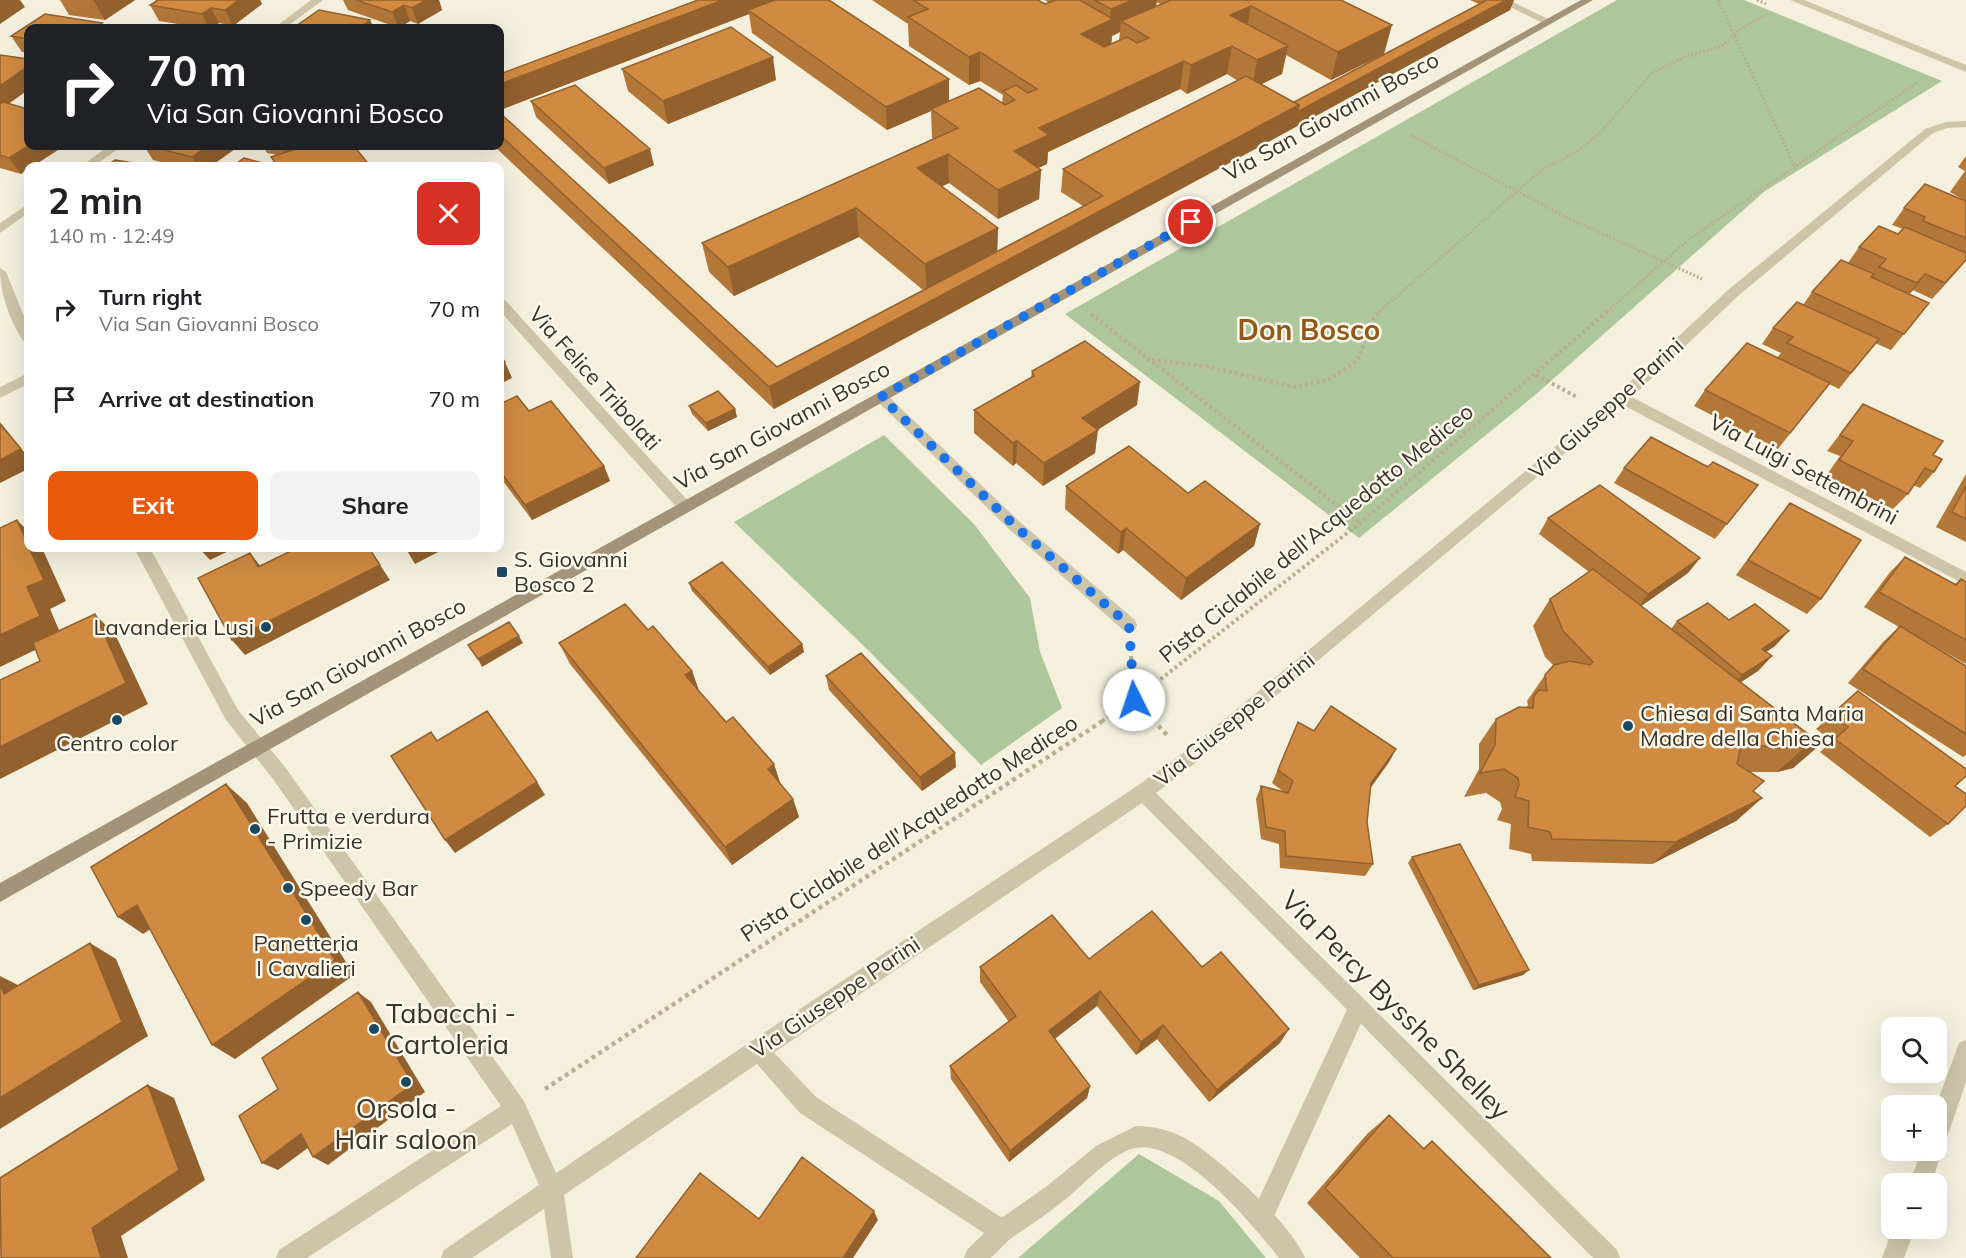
<!DOCTYPE html>
<html lang="en">
<head>
<meta charset="utf-8">
<style>
	:root { --surface:#fff; --page:#f2f2f2; --text:#202124; --muted:#757577; --accent:#ea580c }
	body { margin:0; font-family:Mulish,sans-serif; background:var(--page); color:var(--text); height:100vh; display:flex; flex-direction:column; font-size:22px; white-space:nowrap }
	* { box-sizing:border-box; margin:0 }
	p { font-size:20px; color:var(--muted) }
	.icon { flex:none; width:33px; height:33px; fill:none; stroke:currentColor; stroke-width:2; stroke-linecap:round; stroke-linejoin:round }
	.map { position:relative; flex:1; overflow:hidden }
	.sheet { position:absolute; left:24px; top:162px; width:480px; height:390px; display:flex; flex-direction:column; background:var(--surface); border-radius:12px; box-shadow:0 6px 24px #0002 }
	.sheet>* { flex:none }
	.top-card { position:absolute; left:24px; top:24px; width:480px; height:126px; border-radius:12px; box-shadow:0 6px 24px #0002; background:#202124; color:#fff; overflow:hidden }
	.tools { position:absolute; left:1881px; top:1017px; display:grid; gap:12px }
	.tools a { display:grid; place-items:center; width:66px; height:66px; border-radius:12px; background:var(--surface); box-shadow:0 6px 24px #0002; font-size:30px }
	.pin { position:absolute; display:grid; place-items:center; width:51px; height:51px; color:#fff; margin:-26px; border:3px solid #fff; border-radius:50%; box-shadow:0 2px 6px #0007 }
	.me { position:absolute; width:66px; margin:-33px; rotate:356deg; stroke-linejoin:round; filter:drop-shadow(0 0 4px #0008) }
	.turn { display:flex; align-items:center; gap:21px; height:126px; padding:0 24px; font-size:27px }
	.turn .icon { width:78px; height:78px; stroke-width:2.5 }
	.turn b { display:block; font-size:42px; line-height:51px }
	.round { display:grid; place-items:center; flex:none; width:63px; height:63px; border-radius:12px; background:var(--page) }
	.headline { display:flex; align-items:center; justify-content:space-between; height:102px; padding:0 24px }
	h1 { font-size:36px; font-weight:700; line-height:45px }
	.cta { display:flex; gap:12px; margin-top:auto; padding:12px 24px }
	.cta a { flex:1; height:69px; border-radius:12px; background:var(--accent); color:#fff; font-size:24px; font-weight:700; line-height:69px; text-align:center }
	.cta a+a { background:var(--page); color:var(--text) }
	ul { padding:0; list-style:none }
	li { display:flex; align-items:center; gap:18px; height:90px; padding:0 24px }
	li div { flex:1 }
	li b { display:block; font-size:22px }
	li em { font-style:normal }
	.map>svg:first-child { display:block }
	.green { fill:#adc69c }
	.lines { fill:none; stroke-linecap:round; stroke-linejoin:round }
	.path-far2 { stroke:#baae92; stroke-width:3; stroke-dasharray:2 2; stroke-linecap:butt }
	.path-far1 { stroke:#baae92; stroke-width:4; stroke-dasharray:3 3; stroke-linecap:butt }
	.path { stroke:#baae92; stroke-width:4.5; stroke-dasharray:4 4; stroke-linecap:butt }
	.service { fill:#cec4a8; fill-rule:evenodd }
	.minor { fill:#cec4a8; fill-rule:evenodd }
	.secondary { fill:#a39379; fill-rule:evenodd }
	.wall { fill:#b37738; fill-rule:evenodd }
	.shaded-wall { fill:#92612e }
	.building { fill:#d08a41; stroke:#92612e; stroke-width:1.5 }
	.route { stroke:#1a73e8; stroke-width:10; stroke-dasharray:0 18 }
	.poi-dot { fill:#1a4960; stroke:#fcf8eb; stroke-width:2 }
	.labels { text-anchor:middle; dominant-baseline:central; stroke-width:5; stroke-linejoin:round; paint-order:stroke }
	.street-label { font-size:22px; fill:#3b3329; stroke:#fcf8eb }
	.poi-label { font-size:22px; fill:#3b3329; stroke:#fcf8eb; text-anchor:start }
	.near-street-label { font-size:27px; fill:#3b3329; stroke:#fcf8eb }
	.near-poi-label { font-size:27px; fill:#3b3329; stroke:#fcf8eb; text-anchor:start }
	.district-label { font-size:28px; font-weight:bold; fill:#91571b; stroke:#fcf8eb }
</style>
</head>
<body>
<div class="map">
<svg width="1966" height="1258" viewBox="0 0 1966 1258">
	<rect width="100%" height="100%" fill="#f5f0de"/>
	<path class="green" d="M1617 0H1744L1942 81 1765 191 1534 396 1359 538 1065 314Z
		M884 435 974 524 1030 598 1040 652 1062 708 981 765 869 651 734 522Z
		M1139 1154 1219 1201 1266 1258H1018Z"/>
	<g class="lines">
		<path class="path-far2" d="M1718 0 1794 165
			M1757 0 1766 4
			M1410 135 1568 218 1702 279
			M1379 312 1540 171 1579 150 1602 131 1652 73 1684 57 1720 47 1742 28 1768 13
			M1607 312 1688 240 1918 82"/>
		<path class="path-far1" d="M1091 314 1360 523
			M1146 359 1209 367 1294 387 1328 380 1357 361 1374 318 1381 311
			M1536 375 1577 397
			M1131 656 1134 700 1154 721
			M1102 721 1134 700 1360 523 1608 311"/>
		<path class="path" d="M1153 720 1167 735
			M545 1089 1104 720"/>
		<path class="service" d="M1496 0H1509L1554 22 1545 24Z
			M881 392 886 394 1020 522 1135 620 1137 625 1135 630H1123L1010 530 876 400 874 397 876 394Z
			M1358 998 1365 1001 1368 1008 1270 1225 1262 1228 1254 1225 1251 1217 1254 1209 1351 1001Z
			M757 1039 764 1042 816 1097 1010 1223 1013 1231 1010 1239 991 1258H964L967 1250 984 1233 800 1113 750 1056 747 1049 750 1042Z"/>
		<path class="minor" d="M311 0H323L285 28H274Z
			M1790 0H1804L1966 65V72Z
			M1966 121V127L1947 128 1933 133 1738 296 1632 397 1966 572V585L1623 405 1198 761 1156 793 1617 1250 1620 1258H1593L1142 803 564 1195 573 1258H551L544 1209 472 1258H441L444 1250 539 1185 512 1124 307 1258H276L279 1250 501 1106 273 779 226 720 134 548H150L238 710 285 767 524 1101 556 1173 750 1042 1137 786 1186 751 1602 408 1728 290 1925 129 1946 122Z
			M109 146H122L94 166H81Z
			M28 204V213L0 233V223Z
			M0 268 6 272 28 326V342L23 341C9 318 0 295 0 268Z
			M500 299 505 300 690 503 693 507 690 511H680L500 311Z
			M28 373V384L0 398V387Z
			M1966 1040V1082L1931 1184H1909L1922 1150H1936V1106L1959 1043Z
			M1136 1126C1154 1126 1169 1130 1185 1138 1218 1157 1291 1223 1305 1258H1279C1253 1225 1182 1139 1135 1148 1111 1153 1082 1187 1062 1202 1046 1215 1028 1227 1010 1239L1002 1242 994 1239 991 1231 994 1223 1047 1186 1096 1146Z
			M1893 1228H1915L1904 1258H1882Z"/>
		<path class="secondary" d="M1581 0H1593L0 902V883Z"/>
	</g>
	<path class="wall" d="M60 0H135L105 20 69 15Z
		M155 0H260L262 4 233 26 219 23 212 28H203L159 21 150 5 156 1Z
		M343 0H439L442 10 418 24 410 21 399 28 348 10Z
		M698 0H829L949 79V101L1002 103 1003 95 980 81 969 85 909 46 908 24 872 0H1038L1045 4 1049 3 1045 0H1341L1384 54 1331 80 1286 55 1282 74 1261 84 1294 102 1479 4 1470 0H1514L1510 10 774 409 494 146H500V113L777 367 923 290 859 237 734 296 709 272 702 243 934 139 932 138 931 111 887 130 752 33 749 14 500 110V74ZM1156 2 1161 4 1156 7ZM1120 32 1119 40 1111 44 1112 36ZM1227 74 1238 81 1063 169 1061 192 1083 206 997 251 998 228 941 187 949 183 998 219 1039 199 1041 170 1038 168 1047 164 1048 152 1180 89 1187 94Z
		M45 14 102 23 106 28H28V53L22 52 11 36Z
		M0 55 9 103 28 146H64L33 166H28L21 174 0 168Z
		M622 69 776 80 668 124 628 91Z
		M531 101 654 165 609 184 536 117Z
		M144 146H239L211 166H177L153 160Z
		M263 146H299L295 149 320 148 370 166H276L271 157 278 155 267 153Z
		M1966 156V201L1950 192 1965 171 1958 167Z
		M1966 201V260L1932 299 1913 290 1909 294 1929 303 1891 350 1875 343 1839 389 1829 384 1778 449 1694 406 1705 390 1777 358 1781 353 1762 344 1773 328 1803 305 1812 292 1848 263 1859 247 1898 234 1903 229 1892 225 1904 208Z
		M1032 371 1137 405 1097 430 1095 453 1043 486 1016 463 1013 466 974 433V410L1031 377Z
		M500 404 604 466 610 481 532 520 500 477Z
		M1863 404 1933 455 1934 472 1920 488 1913 485 1908 494 1893 509 1826 476 1840 456 1827 451Z
		M689 406 735 409 737 417 708 431 692 414Z
		M1708 467 1758 485 1715 539 1614 483 1624 468Z
		M1966 474V542L1936 527Z
		M1066 486 1188 493 1260 524 1254 546 1181 600 1123 550 1118 554 1065 509Z
		M1790 503 1821 599 1807 614 1736 575 1777 519Z
		M1548 518 1700 558 1688 573 1641 606 1671 629 1677 621 1729 620 1775 646 1766 652 1772 656 1758 671 1740 682 1821 744 1793 768 1777 772H1749L1753 791 1762 798 1736 821 1652 864 1532 861 1531 854 1509 849 1511 824 1497 820 1502 809 1500 802 1486 793 1464 797 1479 769V744L1496 719 1526 707 1528 705 1527 701 1545 675 1553 665 1545 657 1533 626 1550 599 1589 572 1539 534Z
		M1905 557 1955 584 1961 579 1966 582V664L1913 634 1966 666V755L1963 757 1848 683 1884 641 1899 627 1864 607 1890 572Z
		M689 583 802 644 804 652 770 675 692 591Z
		M648 630 692 671 699 691 726 722 774 764 780 783 793 799 799 817 732 865 570 664 559 643Z
		M826 676 956 767 922 791 829 690Z
		M1858 691 1948 824 1930 837 1820 752 1832 741 1816 729Z
		M1298 722 1314 731 1396 749 1389 762 1371 787 1367 822 1373 864 1365 876 1280 868 1279 844 1261 839 1256 799 1261 786 1284 792 1272 783Z
		M1412 857 1523 975 1473 990 1408 863Z
		M1089 959 1202 967 1280 1043 1209 1102 1157 1039 1136 1055 1097 1006 1054 1039 1090 1086 1087 1098 1009 1162 951 1079 950 1066 1009 1022 980 982V967Z
		M1389 1115 1423 1148 1432 1141 1551 1258H1360L1307 1203 1368 1133Z"/>
	<path class="shaded-wall" d="M0 0H20L25 7 0 24Z
		M93 0H135L105 20Z
		M239 0H260L262 4 233 26 225 10Z
		M426 0H439L442 10 418 24 412 8Z
		M723 0H785L748 10 749 14 500 110V84Z
		M1133 0H1157L1155 17 1121 21 1120 32 1112 36 1111 47 1079 62 1081 34 1110 21 1111 9Z
		M1506 0H1514L1510 10 1294 128 1297 112Z
		M404 5 410 21 399 28 392 12Z
		M1251 6 1246 34 1230 15Z
		M211 8 219 23 212 28H209L202 14Z
		M370 20 374 28H362L361 27Z
		M102 23 106 28H95Z
		M1392 25 1384 54 1331 80 1338 52Z
		M1232 46 1227 74 1187 94 1191 65Z
		M1288 46 1282 74 1252 89 1257 60Z
		M980 52V81L969 85V57Z
		M773 57 776 80 668 124 663 101Z
		M1184 61 1180 89 1048 152 1047 164 1013 180 1014 151 1039 128Z
		M28 66V90L0 110V86Z
		M949 79V102L931 109V111L887 130 886 107Z
		M1299 105 1294 128 774 409 769 387Z
		M28 146H64L33 166H28V169L21 174 9 158Z
		M208 146H239L211 166H198L192 157Z
		M286 146H299L287 157 282 148Z
		M650 149 654 165 609 184 604 168Z
		M948 154 949 183 918 197 917 168Z
		M1041 170 1039 199 998 219V190Z
		M856 208 859 237 734 296 728 267Z
		M998 228 997 258 927 293 925 264Z
		M1966 260 1957 271 1932 299 1945 283Z
		M1925 274 1913 290 1904 300 1917 283Z
		M505 362 512 378 500 384V364Z
		M1140 382 1137 405 1080 441 1082 418Z
		M735 409 737 417 708 431 706 423Z
		M0 422 28 457V469L0 483Z
		M1098 430 1095 453 1043 486 1044 463Z
		M1017 441 1016 463 1013 466V443Z
		M604 466 610 481 532 520 525 505Z
		M17 520 28 531V545Z
		M1260 524 1254 546 1181 600 1186 578Z
		M1126 528 1123 550 1118 554 1121 532Z
		M29 548H42L66 601 50 609 62 637 0 667V635L27 587Z
		M199 548H235L210 560Z
		M408 548H446L415 564 406 549Z
		M250 553 262 568 258 567Z
		M1700 558 1688 573 1637 609 1648 594Z
		M380 565 390 580 245 655 232 640Z
		M95 614 116 636 148 704 0 779V747Z
		M1789 631 1775 646 1749 663 1762 649Z
		M519 636 523 643 482 667 478 659Z
		M802 644 804 652 770 675 768 667Z
		M1772 656 1758 671 1729 690 1742 675Z
		M692 671 699 691 685 675Z
		M1821 744 1793 768 1777 772 1804 748Z
		M1396 749 1389 762 1364 797 1371 783Z
		M955 753 956 767 922 791 920 777Z
		M774 764 780 783 768 769Z
		M537 782 545 795 455 853 445 840Z
		M226 784 247 803 354 975 235 1059 212 1045Z
		M1762 798 1736 821 1652 864 1676 842Z
		M793 799 799 817 732 865 725 847Z
		M137 905 161 922 143 934 118 917Z
		M90 943 116 959 148 1036 0 1129V1098Z
		M1529 970 1523 975 1473 990 1479 985Z
		M0 976 26 989 4 994 0 983Z
		M1100 991 1097 1006 1047 1045 1049 1031Z
		M358 992 371 1002 425 1092 328 1165 313 1157Z
		M1163 1025 1157 1039 1136 1055 1141 1042Z
		M1289 1029 1280 1043 1209 1102 1217 1090Z
		M148 1085 174 1098 205 1180 121 1236 128 1258H101L92 1228Z
		M1090 1086 1087 1098 1009 1162 1010 1151Z
		M301 1134 316 1142 278 1170 262 1163Z
		M874 1211 878 1220 853 1258H843Z"/>
	<path class="building" d="M158 0H239L225 10 211 8 202 14 150 5Z
		M356 0H426L412 8 404 5 392 12Z
		M698 0H723L500 84V74Z
		M775 0H829L949 79 886 107 748 10Z
		M913 0H1038L1045 4 1056 0H1080L1113 19 1081 34 1104 47 1127 37 1137 43 1149 38 1121 21 1171 0H1341L1392 25 1338 52 1251 6 1230 15 1288 46 1257 60 1232 46 1191 65 1184 61 1039 128 1049 135 1014 151 1041 170 998 190 948 154 917 168 998 228 925 264 856 208 728 267 702 243 958 128 931 109 979 88 1005 105 1015 100 1003 91 1016 85 1028 93 1037 89 980 52 969 57 908 17 928 9Z
		M1094 0H1133L1111 9Z
		M1487 0H1506L1297 112 1299 105 1294 102Z
		M319 10 370 20 361 27 369 28H293Z
		M45 14 102 23 95 28H28V39L11 36Z
		M144 26 156 28H141Z
		M731 27 773 57 663 101 622 69Z
		M0 55 28 59V66L0 86Z
		M1246 76 1299 105 769 387 500 135V113L777 367 1103 196 1063 169Z
		M575 85 650 149 604 168 531 101Z
		M3 102 28 109V146L9 158 0 155V104Z
		M149 146H208L192 157Z
		M268 146H286L282 148Z
		M306 146H319L320 148 326 146H354L370 166H278L271 157Z
		M244 158 266 164 262 166H233Z
		M115 160 152 166H106Z
		M1925 184 1966 201V238L1923 221 1925 217 1904 208Z
		M1879 226 1898 234 1905 227 1966 253V260L1945 283 1925 274 1917 283 1879 267 1886 259 1859 247Z
		M1841 260 1874 274 1871 277 1929 303 1904 334 1812 292Z
		M1797 302 1879 339 1851 373 1787 343 1793 337 1773 328Z
		M1085 341 1140 382 1082 418 1098 430 1044 463 1017 441 1013 443 974 410 1034 376 1032 371Z
		M1747 343 1830 383 1790 433 1705 390Z
		M500 355 505 362 500 364Z
		M718 391 735 409 706 423 689 406Z
		M517 396 529 411 551 401 604 466 525 505 500 471V404Z
		M1863 404 1943 441 1933 455 1942 459 1934 472 1925 468 1908 494 1839 460 1853 441 1840 435Z
		M0 424 21 449 0 460Z
		M1651 437 1708 467 1713 462 1758 485 1727 524 1624 468Z
		M1129 446 1188 493 1205 481 1260 524 1186 578 1126 528 1121 532 1066 486Z
		M1600 485 1700 558 1648 594 1548 518Z
		M1966 486V519L1952 512Z
		M1790 503 1861 540 1821 599 1748 560Z
		M17 520 28 545V548H29L44 580 27 587 40 616 0 635V528Z
		M297 548H369L380 565 232 640 198 578 250 553 258 567Z
		M1905 557 1956 585 1961 579 1966 582V640L1879 592Z
		M722 562 802 644 768 667 689 583Z
		M1593 569 1821 744 1804 748H1772L1742 741 1737 764 1764 781 1753 791 1762 798 1676 842 1552 839 1550 832 1528 827 1529 801 1515 797 1519 785 1518 778 1504 769 1480 773 1495 745 1496 719 1519 707 1533 708 1534 696 1539 690 1547 691 1545 675 1554 665 1570 661 1590 665 1593 662 1563 631 1550 599Z
		M1708 603 1729 620 1755 604 1789 631 1762 649 1772 656 1742 675 1677 621Z
		M625 604 648 630 653 626 692 671 685 675 726 722 733 717 774 764 768 769 793 799 725 847 559 643Z
		M95 614 126 683 0 747V680L40 661 33 643Z
		M509 622 519 636 478 659 468 645Z
		M1900 626 1966 666V734L1863 669Z
		M861 653 955 753 920 777 826 676Z
		M1858 691 1966 769V776L1955 786 1966 794V806L1948 824 1835 739 1848 727 1831 715Z
		M1331 706 1396 749 1371 783 1367 822 1373 864 1286 856 1285 831 1266 827 1261 786 1288 793 1293 781 1278 770 1298 722 1314 731Z
		M487 711 537 782 445 840 391 756 431 732 437 741Z
		M226 784 335 960 212 1045 137 905 118 917 91 867Z
		M1460 844 1529 970 1479 985 1412 857Z
		M1152 911 1202 967 1221 952 1289 1029 1217 1090 1163 1025 1141 1042 1100 991 1049 1031 1090 1086 1010 1151 950 1066 1016 1016 980 967 1052 915 1089 959Z
		M90 943 122 1022 0 1098V983L4 994Z
		M358 992 413 1084 313 1157 301 1134 262 1163 239 1116 278 1089 262 1058Z
		M148 1085 179 1170 92 1228 101 1258H1L0 1178Z
		M1389 1115 1424 1149 1432 1141 1551 1258H1393L1325 1188Z
		M802 1157 874 1211 843 1258H636L700 1173 759 1219Z"/>
	<g class="lines">
		<path class="route" d="M1134 700 1129 625 1015 526 881 397 1191 222"/>
	</g>
	<g class="poi-dot">
		<rect x="496" y="566" width="12" height="12" rx="3"/>
		<circle cx="266" cy="627" r="6"/>
		<circle cx="117" cy="720" r="6"/>
		<circle cx="1628" cy="726" r="6"/>
		<circle cx="255" cy="829" r="6"/>
		<circle cx="288" cy="888" r="6"/>
		<circle cx="306" cy="920" r="6"/>
		<circle cx="374" cy="1029" r="6"/>
		<circle cx="406" cy="1082" r="6"/>
	</g>
	<g class="labels">
		<g class="street-label">
			<text transform="translate(1331 116) rotate(-29)">Via San Giovanni Bosco</text>
			<text transform="translate(595 378) rotate(48)">Via Felice Tribolati</text>
			<text transform="translate(1606 408) rotate(-42)">Via Giuseppe Parini</text>
			<text transform="translate(782 425) rotate(-29)">Via San Giovanni Bosco</text>
			<text transform="translate(1804 469) rotate(28)">Via Luigi Settembrini</text>
			<text transform="translate(1316 533) rotate(-39)">Pista Ciclabile dell'Acquedotto Mediceo</text>
			<text transform="translate(358 662) rotate(-29)">Via San Giovanni Bosco</text>
			<text transform="translate(1234 719) rotate(-39)">Via Giuseppe Parini</text>
			<text transform="translate(909 828) rotate(-33)">Pista Ciclabile dell'Acquedotto Mediceo</text>
			<text transform="translate(835 997) rotate(-34)">Via Giuseppe Parini</text>
		</g>
		<g class="poi-label">
			<text x="514" y="559">S. Giovanni<tspan x="514" dy="25">Bosco 2</tspan></text>
			<text x="254" y="627" text-anchor="end">Lavanderia Lusi</text>
			<text x="1640" y="713">Chiesa di Santa Maria<tspan x="1640" dy="25">Madre della Chiesa</tspan></text>
			<text x="117" y="743" text-anchor="middle">Centro color</text>
			<text x="267" y="816">Frutta e verdura<tspan x="267" dy="25">- Primizie</tspan></text>
			<text x="300" y="888">Speedy Bar</text>
			<text x="306" y="943" text-anchor="middle">Panetteria<tspan x="306" dy="25">I Cavalieri</tspan></text>
		</g>
		<g class="near-street-label">
			<text transform="translate(1396 1005) rotate(45)">Via Percy Bysshe Shelley</text>
		</g>
		<g class="near-poi-label">
			<text x="386" y="1013">Tabacchi -<tspan x="386" dy="31">Cartoleria</tspan></text>
			<text x="406" y="1108" text-anchor="middle">Orsola -<tspan x="406" dy="31">Hair saloon</tspan></text>
		</g>
		<g class="district-label">
			<text x="1309" y="329">Don Bosco</text>
		</g>
	</g>
</svg>
<div class="tools">
<a><svg class="icon" aria-label="search" viewBox="0 0 24 24"><circle cx="10" cy="10" r="6"/><path d="M15 15l6 6"/></svg></a>
<a>+</a>
<a>−</a>
</div>
<div class="pin" style="left:1191px;top:222px;background:#d93025"><svg class="icon" aria-label="arrive" viewBox="0 0 24 24"><path d="M6 21V4h12l-3 4 3 4H6"/></svg></div>
<svg class="me" style="left:1134px;top:700px" viewBox="-20 -20 40 40"><circle r="19" fill="#fff"/><path d="M0-13L10 11 0 6-10 11z" fill="#1a73e8"/></svg>
<div class="top-card">
<div class="turn"><svg class="icon" aria-label="right" viewBox="0 0 24 24"><path d="M7 20v-9h11M14 6l5 5-5 5"/></svg><div><b>70 m</b>Via San Giovanni Bosco</div></div>
</div>
<section class="sheet">
<div class="headline"><div><h1>2 min</h1><p>140 m · 12:49</p></div><a class="round" style="background:#d93025;color:#fff"><svg class="icon" aria-label="close" viewBox="0 0 24 24"><path d="M6 6l12 12M18 6L6 18"/></svg></a></div>
<ul>
<li><svg class="icon" aria-label="right" viewBox="0 0 24 24"><path d="M7 20v-9h11M14 6l5 5-5 5"/></svg><div><b>Turn right</b><p>Via San Giovanni Bosco</p></div><em>70 m</em></li>
<li><svg class="icon" aria-label="arrive" viewBox="0 0 24 24"><path d="M6 21V4h12l-3 4 3 4H6"/></svg><div><b>Arrive at destination</b></div><em>70 m</em></li>
</ul>
<div class="cta"><a>Exit</a><a>Share</a></div>
</section>
</div>
</body>
</html>
